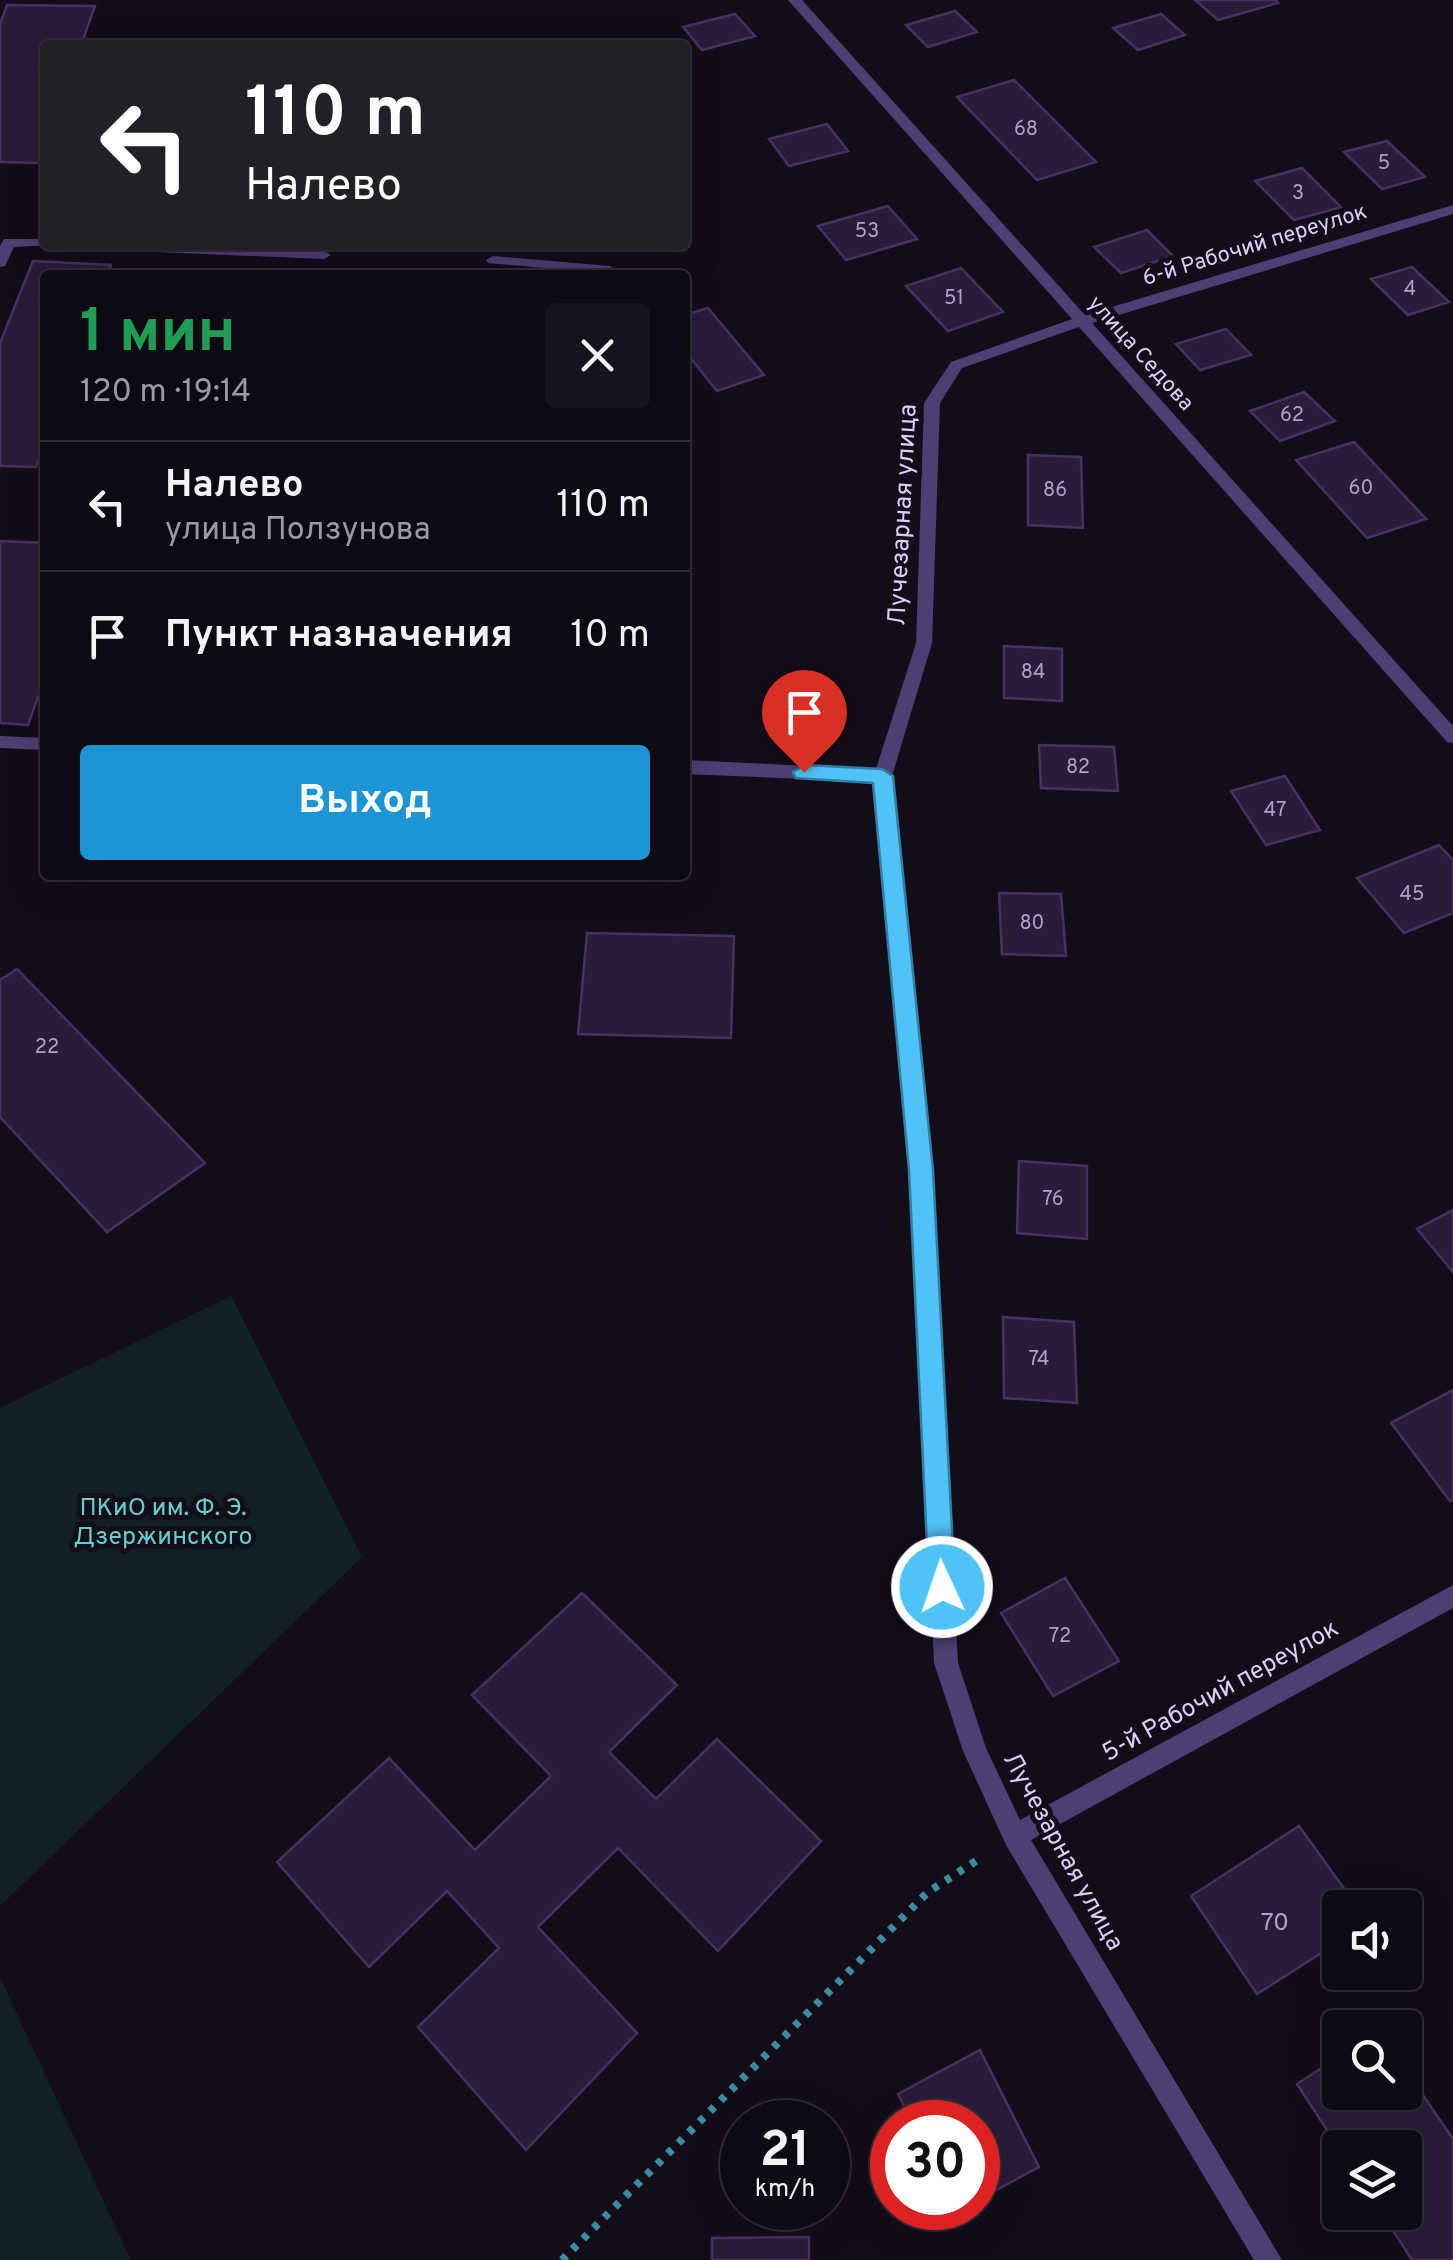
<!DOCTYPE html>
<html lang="ru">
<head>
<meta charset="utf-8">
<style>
	:root { --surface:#0e0a14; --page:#17131d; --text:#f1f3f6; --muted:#9b9aa0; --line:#2e2b34; --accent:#1c95d6 }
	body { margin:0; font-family:Overpass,sans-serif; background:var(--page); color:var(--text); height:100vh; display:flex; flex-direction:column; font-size:38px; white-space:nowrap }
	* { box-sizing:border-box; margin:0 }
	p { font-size:32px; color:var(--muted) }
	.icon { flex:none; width:55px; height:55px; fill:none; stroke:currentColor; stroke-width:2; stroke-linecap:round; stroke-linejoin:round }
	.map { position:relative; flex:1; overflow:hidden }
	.drawer { position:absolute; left:40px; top:270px; width:650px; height:610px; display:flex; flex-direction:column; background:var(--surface); border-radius:10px; box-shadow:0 10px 40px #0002,0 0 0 2px var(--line) }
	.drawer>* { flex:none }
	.guide { position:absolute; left:40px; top:40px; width:650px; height:210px; border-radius:10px; box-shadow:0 10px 40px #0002,0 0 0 2px var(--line); background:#202124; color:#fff; overflow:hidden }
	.buttons { position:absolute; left:1322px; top:1890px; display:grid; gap:20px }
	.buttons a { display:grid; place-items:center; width:100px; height:100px; border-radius:10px; background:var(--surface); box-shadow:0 10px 40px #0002,0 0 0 2px var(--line); font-size:50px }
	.speed { position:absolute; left:720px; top:2100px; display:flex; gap:20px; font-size:50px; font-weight:700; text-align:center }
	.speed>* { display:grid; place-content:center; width:130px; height:130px; border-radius:50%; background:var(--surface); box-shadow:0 10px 40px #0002,0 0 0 2px var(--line); line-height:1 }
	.speed small { font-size:25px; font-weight:400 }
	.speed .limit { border:15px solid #d22; background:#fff; color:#111 }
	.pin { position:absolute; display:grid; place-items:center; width:85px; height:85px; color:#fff; margin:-102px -42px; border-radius:50% 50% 50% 0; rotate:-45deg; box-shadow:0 0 10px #0007 }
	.pin .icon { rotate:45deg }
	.me { position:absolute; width:110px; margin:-55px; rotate:357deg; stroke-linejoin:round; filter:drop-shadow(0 0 8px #0008) }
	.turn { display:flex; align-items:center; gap:35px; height:210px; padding:0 40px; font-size:45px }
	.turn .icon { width:130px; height:130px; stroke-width:2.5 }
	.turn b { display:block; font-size:70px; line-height:85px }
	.round { display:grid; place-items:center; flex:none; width:105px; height:105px; border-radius:10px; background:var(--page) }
	.summary { display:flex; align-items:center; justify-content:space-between; height:170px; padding:0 40px }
	h1 { font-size:60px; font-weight:700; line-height:75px; color:#1e9e55 }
	.action { display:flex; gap:20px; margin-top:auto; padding:20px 40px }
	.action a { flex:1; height:115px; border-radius:10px; background:var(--accent); color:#fff; font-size:40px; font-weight:700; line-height:115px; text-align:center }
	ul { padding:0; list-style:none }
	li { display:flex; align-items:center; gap:30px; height:130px; padding:0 40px; border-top:2px solid var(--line) }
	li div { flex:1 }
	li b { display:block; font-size:38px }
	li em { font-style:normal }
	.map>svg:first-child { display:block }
	.green { fill:#112023 }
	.building { fill:#291c39; stroke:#473162; stroke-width:2.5 }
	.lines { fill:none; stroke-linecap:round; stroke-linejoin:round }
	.path { stroke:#3b8c9f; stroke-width:8; stroke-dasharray:6 9; stroke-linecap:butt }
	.service { fill:#4d3e74; fill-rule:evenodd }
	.minor { fill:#4d3e74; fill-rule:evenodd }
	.route { fill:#4fc3f7; stroke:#337fa1; stroke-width:2.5 }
	.labels { text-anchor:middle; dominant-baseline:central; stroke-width:10; stroke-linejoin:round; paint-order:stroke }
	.number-label { font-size:20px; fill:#b0a1c9 }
	.far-street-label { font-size:22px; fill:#ddcdf9; stroke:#130d1a }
	.street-label { font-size:25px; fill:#ddcdf9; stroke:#130d1a }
	.park-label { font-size:25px; fill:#63cece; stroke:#130d1a }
	.near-number-label { font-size:25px; fill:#b0a1c9 }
</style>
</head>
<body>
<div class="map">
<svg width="1453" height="2260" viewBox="0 0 1453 2260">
	<rect width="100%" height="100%" fill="#130d1a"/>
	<path class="green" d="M231 1296 362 1557 0 1906V1408Z
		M0 1977 131 2260H0Z"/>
	<path class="building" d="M1195 0H1275L1278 3 1218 20Z
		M7 5 95 6 81 45H45V149L40 163 0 162V24Z
		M955 11 977 32 928 47 906 25Z
		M735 14 755 36 702 50 683 27Z
		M1161 14 1185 35 1138 50 1113 28Z
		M1014 80 1096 162 1037 180 957 97Z
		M827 124 848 151 789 166 769 139Z
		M1387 141 1425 177 1382 189 1344 152Z
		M1302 168 1341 207 1294 220 1255 181Z
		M888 206 917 239 846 260 818 226Z
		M1147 230 1173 256 1121 273 1094 247Z
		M33 261 111 265 107 275H45V443L36 467 0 466V343Z
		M1412 267 1449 302 1408 315 1371 279Z
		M961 268 1003 312 948 331 906 286Z
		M708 308 764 375 717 391 685 351V315Z
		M1226 329 1251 355 1200 370 1176 344Z
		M1304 392 1335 421 1280 441 1250 411Z
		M1354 442 1426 519 1367 538 1296 460Z
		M1028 455 1081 457 1083 528 1028 525Z
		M0 541 45 543V677L28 725 0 723Z
		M1004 646 1062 649V701L1004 698Z
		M1039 745 1114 747 1118 791 1041 788Z
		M1285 776 1320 830 1266 845 1231 791Z
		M1439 845 1453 860V913L1404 933 1357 878Z
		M999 893 1061 894 1066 956 1002 954Z
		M587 933 734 936 731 1038 578 1034Z
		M17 969 205 1163 107 1232 0 1117V980Z
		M1019 1161 1087 1166V1239L1017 1233Z
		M1453 1210V1272L1417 1229Z
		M1003 1317 1074 1322 1077 1403 1004 1398Z
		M1453 1390V1500L1450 1501 1391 1423Z
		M1065 1578 1119 1661 1053 1696 1001 1613Z
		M582 1593 677 1685 609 1752 656 1799 717 1739 821 1841 718 1951 618 1848 538 1927 637 2033 526 2150 418 2027 499 1948 447 1891 369 1967 277 1862 389 1758 475 1850 551 1776 472 1695Z
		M1299 1826 1358 1908H1340V1941L1257 1994 1191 1896Z
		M980 2050 1039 2167 978 2200V2122H912L898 2094Z
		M1340 2056V2092H1405V2069L1453 2139V2260H1412L1381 2212H1405V2148L1340 2150 1297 2084Z
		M809 2237V2260H712V2238Z"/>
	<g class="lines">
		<path class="path" d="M562 2260 928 1892 982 1857"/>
		<path class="service" d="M4 239H45V245H51L14 247 5 266 0 267V246Z
			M77 245H190L324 251 331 255 324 259 84 249Z
			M493 256 610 266 623 275 488 263 486 260Z"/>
		<path class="minor" d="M788 0H802L1085 315 1453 205V214L1092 323 1453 726V743L1447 742 1079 327 962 368 940 403 932 643 892 776 931 1170 958 1663 986 1748 1020 1820 1453 1585V1608L1031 1840 1282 2260H1254L1006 1845 963 1751 934 1663 911 1170 875 782 685 774V760L876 769 916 643 924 403 951 362 1072 319Z
			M0 736 45 738V750L0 748Z"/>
	</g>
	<path class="route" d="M804 765 882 769 893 776 933 1170 955 1587 951 1596 942 1599 933 1596 929 1587 909 1170 873 783 796 778 793 772Z"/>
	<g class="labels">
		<g class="number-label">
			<text x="1026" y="130">68</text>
			<text x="1384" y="164">5</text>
			<text x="1298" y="194">3</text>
			<text x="867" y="232">53</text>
			<text x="1410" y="290">4</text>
			<text x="954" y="299">51</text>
			<text x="1292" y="416">62</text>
			<text x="1361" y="489">60</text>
			<text x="1055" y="491">86</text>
			<text x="1033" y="673">84</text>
			<text x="1078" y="768">82</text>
			<text x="1275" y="811">47</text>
			<text x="1412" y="895">45</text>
			<text x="1032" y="924">80</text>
			<text x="47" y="1048">22</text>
			<text x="1053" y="1200">76</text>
			<text x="1039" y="1360">74</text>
			<text x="1060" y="1637">72</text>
		</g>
		<g class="far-street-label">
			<text transform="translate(1255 246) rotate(-17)">6-й Рабочий переулок</text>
			<text transform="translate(1140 354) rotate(48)">улица Седова</text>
		</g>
		<g class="street-label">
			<text transform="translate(904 515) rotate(-87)">Лучезарная улица</text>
			<text transform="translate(1221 1692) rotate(-29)">5-й Рабочий переулок</text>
			<text transform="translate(1062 1852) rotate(61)">Лучезарная улица</text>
		</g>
		<g class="park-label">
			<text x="163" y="1509">ПКиО им. Ф. Э.<tspan x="163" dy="29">Дзержинского</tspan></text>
		</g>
		<g class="near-number-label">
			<text x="1275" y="1924">70</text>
		</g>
	</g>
</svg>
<div class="buttons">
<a><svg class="icon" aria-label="sound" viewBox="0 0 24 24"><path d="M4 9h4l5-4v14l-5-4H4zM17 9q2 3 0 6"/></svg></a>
<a><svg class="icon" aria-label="search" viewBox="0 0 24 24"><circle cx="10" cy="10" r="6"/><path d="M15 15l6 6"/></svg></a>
<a><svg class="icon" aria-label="layers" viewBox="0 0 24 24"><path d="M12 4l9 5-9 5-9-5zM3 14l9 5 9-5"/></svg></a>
</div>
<div class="speed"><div>21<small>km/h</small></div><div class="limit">30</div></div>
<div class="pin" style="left:804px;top:772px;background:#d93025"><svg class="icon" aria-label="arrive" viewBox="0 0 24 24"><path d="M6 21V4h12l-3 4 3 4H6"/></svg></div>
<svg class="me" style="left:942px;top:1587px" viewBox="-20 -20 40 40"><circle r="17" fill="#4fc3f7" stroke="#fff" stroke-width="3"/><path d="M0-11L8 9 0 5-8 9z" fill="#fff"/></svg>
<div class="guide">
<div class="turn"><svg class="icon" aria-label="left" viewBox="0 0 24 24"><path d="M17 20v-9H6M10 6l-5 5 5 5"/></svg><div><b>110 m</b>Налево</div></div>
</div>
<section class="drawer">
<div class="summary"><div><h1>1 мин</h1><p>120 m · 19:14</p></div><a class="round"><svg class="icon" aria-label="close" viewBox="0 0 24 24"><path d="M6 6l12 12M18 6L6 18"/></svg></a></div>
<ul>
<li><svg class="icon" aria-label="left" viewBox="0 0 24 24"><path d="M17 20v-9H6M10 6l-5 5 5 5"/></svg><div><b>Налево</b><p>улица Ползунова</p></div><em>110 m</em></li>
<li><svg class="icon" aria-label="arrive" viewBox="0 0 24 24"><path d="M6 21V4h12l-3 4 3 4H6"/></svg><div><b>Пункт назначения</b></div><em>10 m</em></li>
</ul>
<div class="action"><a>Выход</a></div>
</section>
</div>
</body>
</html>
